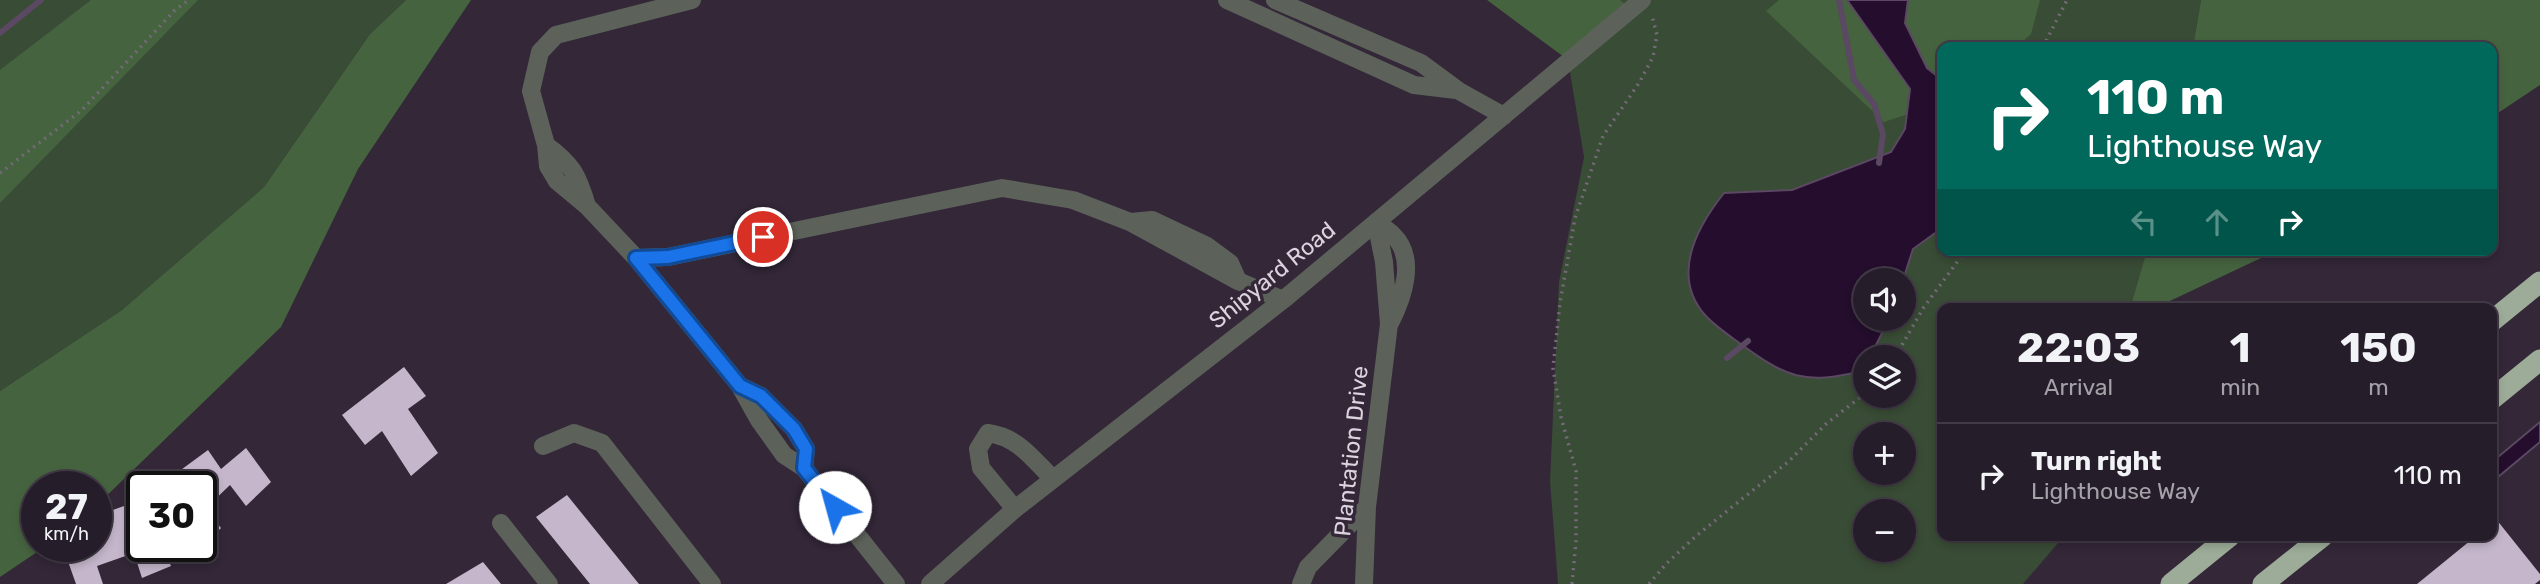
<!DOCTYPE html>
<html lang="en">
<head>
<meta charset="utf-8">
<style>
	:root { --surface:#261d2a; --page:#2e2632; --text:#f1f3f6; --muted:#a4a2a8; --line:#423b47 }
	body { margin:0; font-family:Rubik,sans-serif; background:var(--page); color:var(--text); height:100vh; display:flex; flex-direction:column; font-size:26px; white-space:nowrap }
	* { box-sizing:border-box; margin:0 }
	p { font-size:23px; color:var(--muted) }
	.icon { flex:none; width:38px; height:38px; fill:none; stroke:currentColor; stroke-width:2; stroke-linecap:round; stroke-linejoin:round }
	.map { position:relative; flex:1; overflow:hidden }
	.drawer { position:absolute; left:1937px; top:303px; width:560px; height:238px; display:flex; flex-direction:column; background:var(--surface); border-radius:14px; box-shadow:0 4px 10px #0003,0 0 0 2px var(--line) }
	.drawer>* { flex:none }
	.top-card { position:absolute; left:1937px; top:42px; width:560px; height:214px; border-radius:14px; box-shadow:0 4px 10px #0003,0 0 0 2px var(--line); background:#00695c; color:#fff; overflow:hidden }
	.tools { position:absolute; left:1853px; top:268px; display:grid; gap:14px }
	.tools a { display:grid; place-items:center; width:63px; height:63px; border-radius:50%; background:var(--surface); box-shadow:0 4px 10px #0003,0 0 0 2px var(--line); font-size:35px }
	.speed { position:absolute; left:21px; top:471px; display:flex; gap:14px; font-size:35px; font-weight:700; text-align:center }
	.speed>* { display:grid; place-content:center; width:91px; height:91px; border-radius:50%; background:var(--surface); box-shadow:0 4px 10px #0003,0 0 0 2px var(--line); line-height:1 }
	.speed small { font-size:18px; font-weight:400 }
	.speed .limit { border:4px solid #111; border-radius:10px; background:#fff; color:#111 }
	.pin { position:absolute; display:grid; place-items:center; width:60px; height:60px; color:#fff; margin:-30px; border:4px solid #fff; border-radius:50%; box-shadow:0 2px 7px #0007 }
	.me { position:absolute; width:77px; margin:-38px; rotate:322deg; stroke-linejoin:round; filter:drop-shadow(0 0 5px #0008) }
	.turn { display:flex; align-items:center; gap:24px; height:147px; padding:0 35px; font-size:32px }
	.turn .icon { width:91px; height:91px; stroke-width:2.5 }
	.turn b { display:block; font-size:49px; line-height:60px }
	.lanes { display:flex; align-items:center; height:66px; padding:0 35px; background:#0003; justify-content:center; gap:35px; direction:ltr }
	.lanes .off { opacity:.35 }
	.eta { display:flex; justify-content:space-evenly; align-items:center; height:119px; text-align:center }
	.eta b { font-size:42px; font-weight:700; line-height:49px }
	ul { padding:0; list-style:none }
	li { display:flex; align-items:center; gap:21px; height:105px; padding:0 35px; border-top:2px solid var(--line) }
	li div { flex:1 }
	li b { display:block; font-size:26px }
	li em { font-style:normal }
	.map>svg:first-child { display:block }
	.green { fill:#394c35; fill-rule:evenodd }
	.forest { fill:#46633f }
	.water { fill:#240d2d; stroke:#5b4862; stroke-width:2 }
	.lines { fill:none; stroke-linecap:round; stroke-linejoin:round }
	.stream { stroke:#5b4862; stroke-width:6 }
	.building { fill:#c5b6cb }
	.path { stroke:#746a78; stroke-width:3.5; stroke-dasharray:2 5; stroke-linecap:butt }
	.minor { stroke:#5c625a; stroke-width:18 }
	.highway { stroke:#9cac98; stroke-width:21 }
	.route-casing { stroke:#114b97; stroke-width:18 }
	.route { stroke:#1a73e8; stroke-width:12 }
	.labels { text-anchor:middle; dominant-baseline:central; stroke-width:7; stroke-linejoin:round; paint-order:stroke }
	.street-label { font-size:23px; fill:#dbd3de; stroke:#332738 }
</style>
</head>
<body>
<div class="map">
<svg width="2540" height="584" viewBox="0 0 2540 584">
	<rect width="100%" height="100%" fill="#332738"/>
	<path class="green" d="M0 0H406L370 34 264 187 122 310 0 391Z
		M1620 0H2201L2193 47H1942V250H2147L2130 308H1942V536H2064L2023 584H1558L1550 481 1559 282 1584 157 1568 60 1632 8ZM1866 280H1904V318H1866ZM1866 357H1904V396H1866ZM1866 434H1904V472H1866ZM1866 511H1904V550H1866Z"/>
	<path class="forest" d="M91 0H198L0 203V70Z
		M406 0H471L358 169 281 327 96 506V486H37V546H46L0 577V391L122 310 264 187 370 34Z
		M1487 0H1620L1632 8 1568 60Z
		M1779 0H2040L2031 34 2016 47H1942V103L1884 122 1766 11Z
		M2201 0H2540V85L2492 117V47H2193Z
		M2147 250H2278L2155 308H2130Z"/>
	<path class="water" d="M1847 0H1908L1905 23 1927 68 1942 80V228L1913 249 1903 280H1866V318L1889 319 1870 357H1866L1863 371C1803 385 1787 378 1738 342 1727 334 1714 325 1705 315 1670 275 1697 227 1724 193L1792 190 1891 152 1905 129 1910 89Z
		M2540 422V442L2492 482V462Z"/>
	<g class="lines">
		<path class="stream" d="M1839 0 1854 80 1874 104 1883 134 1879 163
			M0 33 41 0
			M1727 358 1748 341"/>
	</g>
	<path class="building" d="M404 367 426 396 408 409 438 453 411 476 382 431 365 445 342 415Z
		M246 448 271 482 246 506 230 485 205 509 221 528 201 548V486H184L174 475 208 450 221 469Z
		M567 495 639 584H590L536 517Z
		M124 506 131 535 142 531V546H163L171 566 142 578 134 553 97 566 103 584H76L65 553 84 546H96V516Z
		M2492 514 2540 574V580L2535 584H2417L2476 536H2492Z
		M483 562 501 584H446Z"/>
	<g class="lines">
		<path class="path" d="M2043 47 2067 0
			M0 173 82 110 175 10 189 0
			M1895 357 1924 307 1966 250
			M1572 584 1576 541V471L1561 417 1553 368 1560 303 1575 218 1603 136 1639 83 1653 57 1657 35 1652 16
			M1649 584 1666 564 1696 536 1788 462 1827 423 1866 393"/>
		<path class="minor" d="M692 0 556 35 540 52 531 91 546 145 548 166 557 181 587 206 636 258 740 386 759 420 784 455 804 468 896 584
			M1227 0 1414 85 1456 90
			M1275 0 1421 63 1459 91 1504 116
			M546 145C572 164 578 175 587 206
			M1131 222 1152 220 1207 246 1230 263 1238 281
			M1376 222C1381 226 1388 230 1393 235 1417 258 1403 298 1390 323
			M636 258 668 257 1002 188 1073 200 1130 222 1238 281 1283 300
			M740 386 761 396 794 429 806 449 804 468
			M543 446 574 433 602 443 712 584
			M1015 509 981 468 978 449 988 433C1018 437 1033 459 1053 479
			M501 523 549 584
			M930 584 1015 509 1283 300 1642 0
			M1301 584 1308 567 1367 507
			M1364 584 1367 507 1389 324 1384 262 1376 222"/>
		<path class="highway" d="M2492 321 2540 282
			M2492 399 2540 360
			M2171 584 2230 536
			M2263 584 2323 536"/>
	</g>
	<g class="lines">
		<g class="route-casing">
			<path id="route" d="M763 237 668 257 636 258 740 386 761 396 794 429 806 449 804 468 835 507"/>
		</g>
		<use href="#route" class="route"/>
	</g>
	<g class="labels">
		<g class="street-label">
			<text transform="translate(1272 275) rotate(-39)">Shipyard Road</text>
			<text transform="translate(1351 451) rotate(-84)">Plantation Drive</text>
		</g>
	</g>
</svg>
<div class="tools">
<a><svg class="icon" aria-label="sound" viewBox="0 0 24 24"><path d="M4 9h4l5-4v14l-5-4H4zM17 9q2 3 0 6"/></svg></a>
<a><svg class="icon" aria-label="layers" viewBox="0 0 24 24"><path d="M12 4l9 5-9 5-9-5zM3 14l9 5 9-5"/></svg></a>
<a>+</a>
<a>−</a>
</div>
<div class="speed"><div>27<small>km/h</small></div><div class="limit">30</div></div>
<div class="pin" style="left:763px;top:237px;background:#d93025"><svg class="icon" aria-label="arrive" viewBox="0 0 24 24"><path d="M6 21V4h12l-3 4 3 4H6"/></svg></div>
<svg class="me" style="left:835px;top:507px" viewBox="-20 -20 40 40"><circle r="19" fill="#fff"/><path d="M0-13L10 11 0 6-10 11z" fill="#1a73e8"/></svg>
<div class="top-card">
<div class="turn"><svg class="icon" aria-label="right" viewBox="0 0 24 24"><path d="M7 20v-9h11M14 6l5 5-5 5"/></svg><div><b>110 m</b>Lighthouse Way</div></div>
<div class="lanes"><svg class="icon off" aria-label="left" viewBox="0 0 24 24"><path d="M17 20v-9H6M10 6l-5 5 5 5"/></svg><svg class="icon off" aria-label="ahead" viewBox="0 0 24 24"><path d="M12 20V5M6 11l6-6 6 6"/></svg><svg class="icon" aria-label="right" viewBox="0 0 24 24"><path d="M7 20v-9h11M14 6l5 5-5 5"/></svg></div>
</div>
<section class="drawer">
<div class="eta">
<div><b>22:03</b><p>Arrival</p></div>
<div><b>1</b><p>min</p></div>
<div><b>150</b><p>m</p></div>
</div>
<ul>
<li><svg class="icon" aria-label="right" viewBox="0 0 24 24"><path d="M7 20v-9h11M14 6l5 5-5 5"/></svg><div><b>Turn right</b><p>Lighthouse Way</p></div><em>110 m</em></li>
</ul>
</section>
</div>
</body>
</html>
